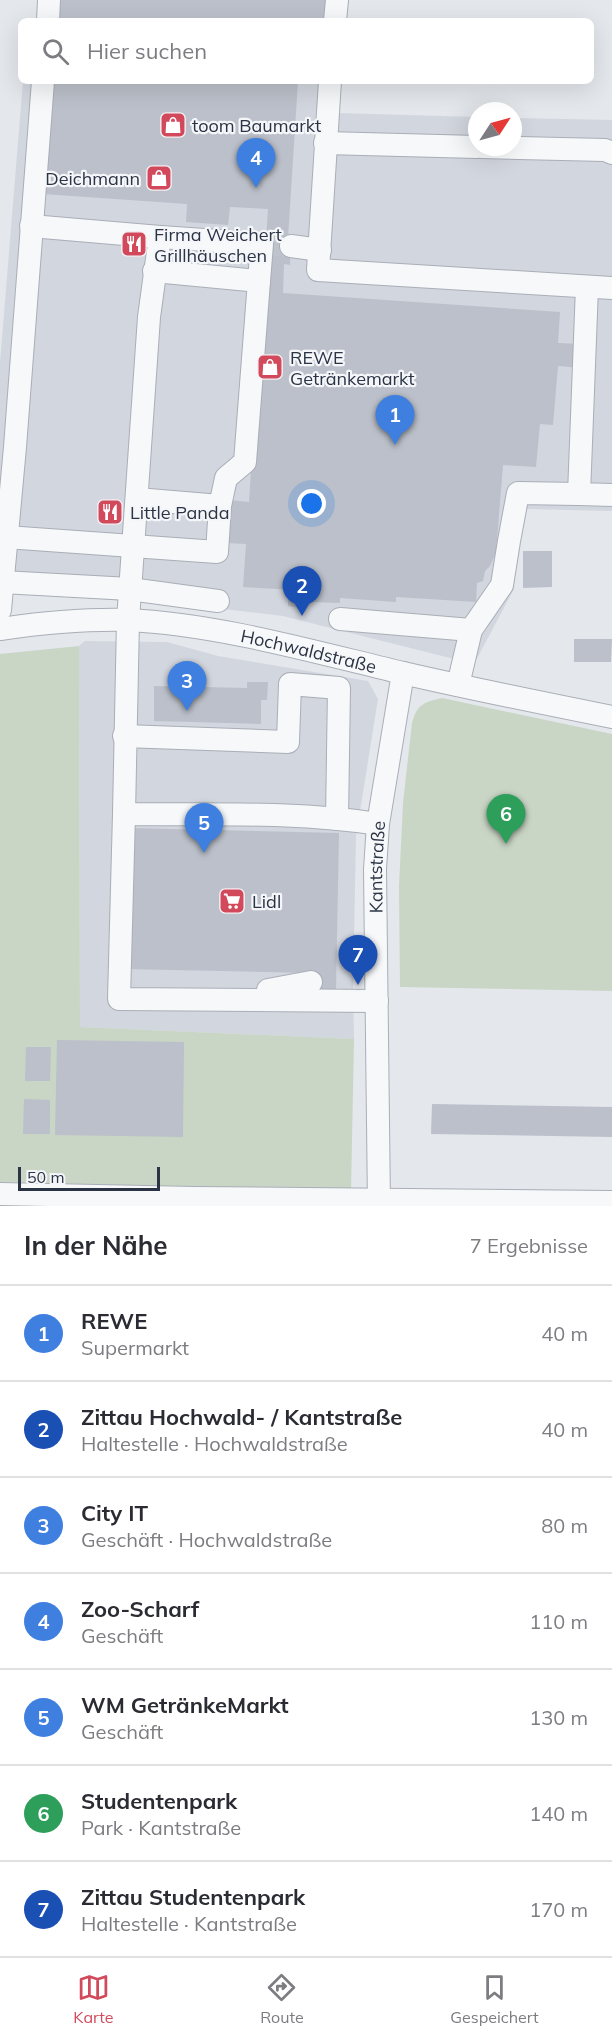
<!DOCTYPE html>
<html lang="de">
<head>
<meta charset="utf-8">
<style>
	body { margin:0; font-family:Mulish,sans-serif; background:#f7f7f7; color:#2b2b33 }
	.compass { position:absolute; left:468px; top:102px; width:54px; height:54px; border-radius:50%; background:#fff; box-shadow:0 6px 24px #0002; rotate:54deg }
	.scale { position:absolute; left:18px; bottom:15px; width:142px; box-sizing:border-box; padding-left:6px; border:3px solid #2b3445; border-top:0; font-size:16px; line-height:21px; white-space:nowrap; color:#2b3445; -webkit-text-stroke:4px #f4f6f9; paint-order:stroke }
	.you { position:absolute; left:312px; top:504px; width:21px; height:21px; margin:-15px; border:4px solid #fff; border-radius:50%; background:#1a73e8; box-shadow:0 0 0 9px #1a73e833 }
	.badge { display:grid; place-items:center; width:39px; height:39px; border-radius:50%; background:#d1495b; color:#fff; font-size:20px; font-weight:700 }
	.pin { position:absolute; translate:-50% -50px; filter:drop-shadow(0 2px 3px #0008) }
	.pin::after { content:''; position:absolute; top:32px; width:21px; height:18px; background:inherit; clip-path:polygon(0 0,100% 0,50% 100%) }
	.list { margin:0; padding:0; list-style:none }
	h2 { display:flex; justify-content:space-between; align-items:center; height:78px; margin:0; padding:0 24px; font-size:26px }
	h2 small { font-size:20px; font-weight:400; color:#7c7c81 }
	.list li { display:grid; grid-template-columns:39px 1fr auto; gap:18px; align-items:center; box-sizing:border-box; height:96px; padding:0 24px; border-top:2px solid #e1e1e2 }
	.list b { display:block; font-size:22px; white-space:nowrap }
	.list p { margin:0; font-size:20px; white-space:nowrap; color:#7c7c81 }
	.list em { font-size:20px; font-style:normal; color:#7c7c81 }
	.icon { flex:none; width:33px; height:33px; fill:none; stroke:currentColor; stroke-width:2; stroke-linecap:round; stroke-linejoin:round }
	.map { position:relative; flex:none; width:612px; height:1206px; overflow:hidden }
	.search { position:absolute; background:#fff; box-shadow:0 6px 24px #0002; left:18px; right:18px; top:18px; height:66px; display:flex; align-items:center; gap:15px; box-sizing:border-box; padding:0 21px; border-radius:9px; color:#7c7c81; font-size:22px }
	.sheet { height:750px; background:#fff }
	nav { display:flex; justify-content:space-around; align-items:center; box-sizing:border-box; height:84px; border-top:2px solid #e1e1e2; background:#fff; font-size:16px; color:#7c7c81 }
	nav a { display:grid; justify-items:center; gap:3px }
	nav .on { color:#d1495b }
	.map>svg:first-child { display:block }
	.built { fill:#d2d6de }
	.green { fill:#c9d6c5 }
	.building { fill:#bbc0ca }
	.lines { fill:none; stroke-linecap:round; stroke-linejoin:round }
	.minor-tunnel { stroke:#bfc3cb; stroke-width:22; stroke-dasharray:22 11; stroke-linecap:butt }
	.minor-casing { stroke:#a9aeb7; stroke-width:24 }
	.minor { stroke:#f7f8fa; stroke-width:22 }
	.labels { text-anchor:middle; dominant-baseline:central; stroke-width:4.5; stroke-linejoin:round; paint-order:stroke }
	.poi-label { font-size:18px; fill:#2b3445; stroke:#f4f6f9; text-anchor:start }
	.street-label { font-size:18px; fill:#2b3445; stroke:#f4f6f9 }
</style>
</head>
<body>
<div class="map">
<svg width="612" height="1206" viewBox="0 0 612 1206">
	<rect width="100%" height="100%" fill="#e4e7ec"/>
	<g class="built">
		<polygon points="23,81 340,81 338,113 477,117 477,147 513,147 513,118 612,120 612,511 526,509 519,529 514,589 474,664 283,616 223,609 0,591 0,363"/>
		<polygon points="85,641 167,642 218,656 368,681 378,699 356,836 353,992 354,1039 80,1027 79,646"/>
	</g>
	<g class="green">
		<polygon points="79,646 80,1027 354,1039 351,1191 0,1182 0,654"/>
		<path d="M442 698 612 734V991L400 987 399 886 403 803 412 723C417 704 424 702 442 698Z"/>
	</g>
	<g class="building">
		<polygon points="58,0 328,0 327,21 57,21"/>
		<polygon points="53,81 298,81 288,238 291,238 290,265 284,264 283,293 560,312 558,343 581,344 580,368 558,366 553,425 540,424 536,467 503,465 496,553 490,566 485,571 483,581 477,583 476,602 396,597 396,602 340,598 340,603 312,602 313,591 243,587 246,544 226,543 230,500 249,502 268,209 230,207 228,225 186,222 187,204 43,194"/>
		<polygon points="523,551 552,551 552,587 523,588"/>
		<polygon points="288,600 302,601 301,608 288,606"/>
		<polygon points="574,639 612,639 611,662 574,662"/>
		<polygon points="247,682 268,682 267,700 261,700 261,724 154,721 154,686 247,688"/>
		<polygon points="128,828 339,833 336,990 313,991 310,973 125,969"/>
		<polygon points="57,1040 184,1042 183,1137 55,1135"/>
		<polygon points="26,1047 51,1047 50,1081 25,1081"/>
		<polygon points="24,1099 50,1100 50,1134 23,1134"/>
		<polygon points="432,1104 612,1107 612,1137 431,1134"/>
	</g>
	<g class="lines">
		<polyline class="minor-tunnel" points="262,244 291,246"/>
		<g class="minor-casing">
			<g id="minor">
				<polyline points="48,21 49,0"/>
				<polyline points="335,21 337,0"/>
				<polyline points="330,81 318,270 612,288"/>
				<polyline points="325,143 477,147"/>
				<polyline points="482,147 605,150 612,153"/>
				<polyline points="31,226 160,237 262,244 259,281"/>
				<path d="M160 237 149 317 128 620 124 814C207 815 296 811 378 824"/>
				<polyline points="291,246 320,250"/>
				<polyline points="587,287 579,494 612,495"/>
				<polyline points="137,499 220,506 226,478 245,462 259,281 154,271"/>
				<polyline points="6,537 217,552 220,506"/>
				<polyline points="2,582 130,589 218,601"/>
				<polyline points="0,610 15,447 43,81"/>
				<polyline points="340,619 471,630"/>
				<path id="s1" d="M0 629C42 623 84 619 127 620 217 624 315 652 403 673 472 689 542 703 612 717"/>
				<polyline points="458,685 471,630 502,585 509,541 518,493 579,494"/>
				<polyline points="124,736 288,742 290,684 339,688 337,819"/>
				<polyline points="124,814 119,999 377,1001"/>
				<polyline points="268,990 311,982"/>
				<polyline points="0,1194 194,1198 612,1202"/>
				<path id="s2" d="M379 1206 375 869 378 824 403 673"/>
			</g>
		</g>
		<use href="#minor" class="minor"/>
	</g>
	<defs>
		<g id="shop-square" transform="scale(1.35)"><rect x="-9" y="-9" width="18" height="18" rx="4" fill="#d1495b" stroke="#f4f6f9"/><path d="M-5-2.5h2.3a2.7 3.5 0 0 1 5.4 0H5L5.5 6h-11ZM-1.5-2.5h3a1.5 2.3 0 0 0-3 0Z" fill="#fff"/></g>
		<g id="restaurant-square" transform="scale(1.35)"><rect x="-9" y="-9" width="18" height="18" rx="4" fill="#d1495b" stroke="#f4f6f9"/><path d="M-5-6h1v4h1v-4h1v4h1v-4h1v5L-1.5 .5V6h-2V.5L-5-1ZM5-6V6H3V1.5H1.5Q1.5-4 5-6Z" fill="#fff"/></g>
		<g id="supermarket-square" transform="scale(1.35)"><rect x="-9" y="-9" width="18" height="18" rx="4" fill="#d1495b" stroke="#f4f6f9"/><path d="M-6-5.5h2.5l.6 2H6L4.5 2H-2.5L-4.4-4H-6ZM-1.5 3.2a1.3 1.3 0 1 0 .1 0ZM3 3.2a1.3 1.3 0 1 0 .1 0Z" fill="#fff"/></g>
	</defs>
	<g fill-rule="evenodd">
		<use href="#shop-square" x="173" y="125"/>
		<use href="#shop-square" x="159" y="178"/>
		<use href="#restaurant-square" x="134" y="244"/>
		<use href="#shop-square" x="270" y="367"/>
		<use href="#restaurant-square" x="110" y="512"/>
		<use href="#supermarket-square" x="232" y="901"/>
	</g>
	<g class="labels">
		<g class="poi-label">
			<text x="192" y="125">toom Baumarkt</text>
			<text x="140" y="178" text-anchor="end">Deichmann</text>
			<text x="154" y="234">Firma Weichert<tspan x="154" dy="21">Grillhäuschen</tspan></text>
			<text x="290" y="357">REWE<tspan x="290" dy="21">Getränkemarkt</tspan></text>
			<text x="130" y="512">Little Panda</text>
			<text x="252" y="901">Lidl</text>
		</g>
		<g class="street-label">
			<text stroke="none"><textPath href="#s1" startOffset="312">Hochwaldstraße</textPath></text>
			<text stroke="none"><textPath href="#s2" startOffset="339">Kantstraße</textPath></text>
		</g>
	</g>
</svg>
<svg class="compass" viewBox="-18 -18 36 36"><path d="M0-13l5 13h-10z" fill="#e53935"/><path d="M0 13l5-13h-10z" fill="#7c7c81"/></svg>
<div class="scale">50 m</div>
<div class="you"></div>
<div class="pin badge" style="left:395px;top:445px;background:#3f7fe0">1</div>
<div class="pin badge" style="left:302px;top:616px;background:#1a4fb4">2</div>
<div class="pin badge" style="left:187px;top:711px;background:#3f7fe0">3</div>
<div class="pin badge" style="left:256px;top:188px;background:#3f7fe0">4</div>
<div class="pin badge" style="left:204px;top:853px;background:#3f7fe0">5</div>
<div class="pin badge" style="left:506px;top:844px;background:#2e9e5b">6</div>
<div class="pin badge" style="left:358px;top:985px;background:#1a4fb4">7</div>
<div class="search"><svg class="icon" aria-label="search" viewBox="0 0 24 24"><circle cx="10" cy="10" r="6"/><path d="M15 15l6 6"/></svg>Hier suchen</div>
</div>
<section class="sheet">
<h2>In der Nähe<small>7 Ergebnisse</small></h2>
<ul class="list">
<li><span class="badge" style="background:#3f7fe0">1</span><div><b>REWE</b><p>Supermarkt</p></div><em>40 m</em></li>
<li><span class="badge" style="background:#1a4fb4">2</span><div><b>Zittau Hochwald- / Kantstraße</b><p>Haltestelle · Hochwaldstraße</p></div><em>40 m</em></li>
<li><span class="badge" style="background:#3f7fe0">3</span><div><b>City IT</b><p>Geschäft · Hochwaldstraße</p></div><em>80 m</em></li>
<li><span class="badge" style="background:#3f7fe0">4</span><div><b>Zoo-Scharf</b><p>Geschäft</p></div><em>110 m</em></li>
<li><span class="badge" style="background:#3f7fe0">5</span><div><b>WM GetränkeMarkt</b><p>Geschäft</p></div><em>130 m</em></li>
<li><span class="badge" style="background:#2e9e5b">6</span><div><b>Studentenpark</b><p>Park · Kantstraße</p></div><em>140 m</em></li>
<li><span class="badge" style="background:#1a4fb4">7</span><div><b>Zittau Studentenpark</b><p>Haltestelle · Kantstraße</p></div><em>170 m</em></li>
</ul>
</section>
<nav>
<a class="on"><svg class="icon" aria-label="map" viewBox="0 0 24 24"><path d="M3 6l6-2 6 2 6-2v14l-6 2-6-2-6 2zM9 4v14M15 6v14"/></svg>Karte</a>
<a><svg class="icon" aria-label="directions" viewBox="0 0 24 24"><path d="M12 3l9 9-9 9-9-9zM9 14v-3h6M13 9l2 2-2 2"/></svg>Route</a>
<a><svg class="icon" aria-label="saved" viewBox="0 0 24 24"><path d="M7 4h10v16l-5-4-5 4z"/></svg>Gespeichert</a>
</nav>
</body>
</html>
